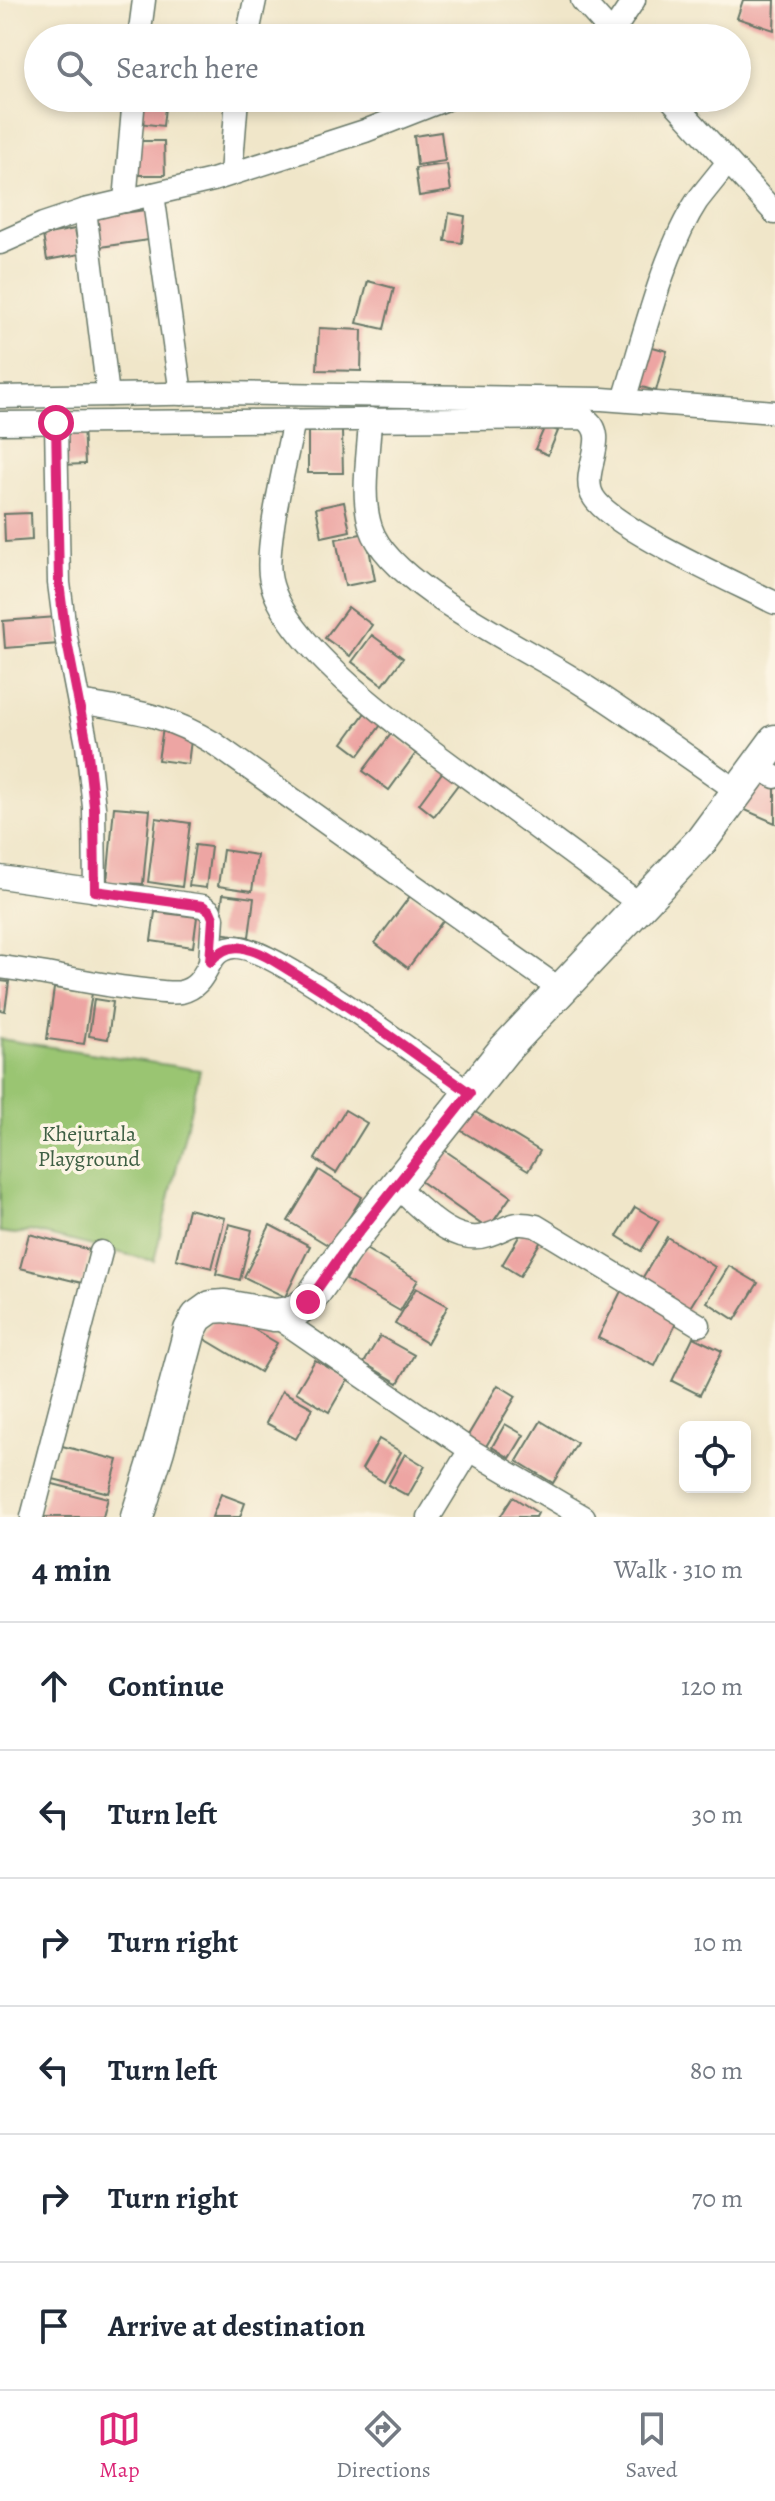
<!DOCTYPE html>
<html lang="en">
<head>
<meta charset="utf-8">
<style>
	body { margin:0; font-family:Alegreya,serif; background:#f6f6f7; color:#1f2937 }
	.controls { position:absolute; right:24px; bottom:24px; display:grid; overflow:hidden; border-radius:12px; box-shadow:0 4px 12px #0003 }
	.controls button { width:72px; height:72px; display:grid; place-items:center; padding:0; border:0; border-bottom:2px solid #e0e1e3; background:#fff; color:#1f2937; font:40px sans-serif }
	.stop { position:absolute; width:24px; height:24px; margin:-18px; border:6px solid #db2777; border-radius:50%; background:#fff }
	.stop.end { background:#db2777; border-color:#fff; box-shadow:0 2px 8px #0008 }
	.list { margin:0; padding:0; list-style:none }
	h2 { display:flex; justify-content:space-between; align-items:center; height:104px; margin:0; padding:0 32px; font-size:34px }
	h2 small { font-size:26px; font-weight:400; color:#747a83 }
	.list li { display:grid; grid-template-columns:52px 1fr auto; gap:24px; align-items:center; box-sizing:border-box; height:128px; padding:0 32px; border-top:2px solid #e0e1e3 }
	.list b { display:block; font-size:30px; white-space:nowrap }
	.list em { font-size:26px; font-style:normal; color:#747a83 }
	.icon { flex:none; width:44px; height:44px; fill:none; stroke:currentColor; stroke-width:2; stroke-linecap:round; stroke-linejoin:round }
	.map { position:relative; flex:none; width:775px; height:1517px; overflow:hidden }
	.search { position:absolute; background:#fff; box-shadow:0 4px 12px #0003; left:24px; right:24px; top:24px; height:88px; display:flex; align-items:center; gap:20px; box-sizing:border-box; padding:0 28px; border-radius:44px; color:#747a83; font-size:30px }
	.sheet { height:872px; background:#fff }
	nav { display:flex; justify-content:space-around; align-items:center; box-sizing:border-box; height:112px; border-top:2px solid #e0e1e3; background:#fff; font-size:22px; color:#747a83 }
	nav a { display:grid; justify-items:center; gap:4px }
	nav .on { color:#db2777 }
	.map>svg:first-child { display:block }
	.green { fill:#9ac572; stroke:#5c8153; stroke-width:2 }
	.building { fill:#eda5a3 }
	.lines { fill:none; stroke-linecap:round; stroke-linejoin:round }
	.street-casing { stroke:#687868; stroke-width:25 }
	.secondary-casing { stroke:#687868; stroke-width:35 }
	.street { stroke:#fff; stroke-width:22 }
	.secondary { stroke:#fff; stroke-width:32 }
	.route { stroke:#db2777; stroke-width:10 }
	.labels { text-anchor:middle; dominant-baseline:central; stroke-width:7; stroke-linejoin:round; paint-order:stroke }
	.park-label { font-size:22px; fill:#3e5f44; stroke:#fcf5e5 }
</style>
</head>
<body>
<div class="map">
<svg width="775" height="1517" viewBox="0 0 775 1517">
	<rect width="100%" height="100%" fill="#fcf5e5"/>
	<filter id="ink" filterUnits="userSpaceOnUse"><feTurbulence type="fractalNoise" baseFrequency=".0125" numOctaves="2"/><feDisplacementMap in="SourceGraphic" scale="16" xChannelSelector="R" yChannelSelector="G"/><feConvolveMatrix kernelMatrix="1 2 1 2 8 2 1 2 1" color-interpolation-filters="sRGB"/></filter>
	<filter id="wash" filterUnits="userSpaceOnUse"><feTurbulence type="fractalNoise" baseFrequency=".006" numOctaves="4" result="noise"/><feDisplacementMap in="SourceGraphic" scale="32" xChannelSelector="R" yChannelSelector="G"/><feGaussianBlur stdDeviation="1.8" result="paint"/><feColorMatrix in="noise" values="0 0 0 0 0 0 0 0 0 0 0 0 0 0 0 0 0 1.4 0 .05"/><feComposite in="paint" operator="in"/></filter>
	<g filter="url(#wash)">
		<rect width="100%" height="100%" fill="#f0e6c9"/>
		<polygon class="green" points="0,1039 200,1070 154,1261 31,1231 15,1234 0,1232"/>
		<g id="blocks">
			<g class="building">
				<polygon points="743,0 775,0 774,30 737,18"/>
				<polygon points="141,98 166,98 163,126 138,123"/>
				<polygon points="441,132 445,161 417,165 414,136"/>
				<polygon points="133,141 164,141 165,175 134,175"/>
				<polygon points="447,164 451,191 419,196 415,168"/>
				<polygon points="152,209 156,239 93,248 89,218"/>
				<polygon points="449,213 465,216 462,243 445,241"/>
				<polygon points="75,229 80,254 47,260 43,235"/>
				<polygon points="368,281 394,288 384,329 357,323"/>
				<polygon points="319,328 362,330 361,371 317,370"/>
				<polygon points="642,344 667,351 656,391 631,384"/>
				<polygon points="83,426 85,464 61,465 58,427"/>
				<polygon points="545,426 558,431 548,455 535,449"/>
				<polygon points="342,431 343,473 308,473 308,432"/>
				<polygon points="344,502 350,531 322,537 316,508"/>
				<polygon points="31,513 32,540 5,542 4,514"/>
				<polygon points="366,533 375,580 345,586 336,539"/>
				<polygon points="348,607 372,625 350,656 325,638"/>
				<polygon points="57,617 59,644 5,648 3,621"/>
				<polygon points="372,635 403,658 383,685 352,662"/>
				<polygon points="367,710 383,722 359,755 343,743"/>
				<polygon points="163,728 192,732 188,764 158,760"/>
				<polygon points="391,734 416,753 389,790 363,771"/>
				<polygon points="447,766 463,778 434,816 419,804"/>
				<polygon points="758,775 775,782 775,823 743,809"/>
				<polygon points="114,807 150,810 143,884 107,882"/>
				<polygon points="156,818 190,823 182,887 148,882"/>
				<polygon points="195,845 211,847 206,888 189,886"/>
				<polygon points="223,850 257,855 252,891 218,886"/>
				<polygon points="223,894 254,898 249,937 218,933"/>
				<polygon points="411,895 444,919 408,968 375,943"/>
				<polygon points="155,912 197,917 193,947 151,941"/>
				<polygon points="0,981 9,982 5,1011 0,1010"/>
				<polygon points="54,988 92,993 84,1044 47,1039"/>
				<polygon points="94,999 113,1002 108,1039 89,1036"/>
				<polygon points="345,1110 367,1123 336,1173 315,1159"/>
				<polygon points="472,1110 540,1151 528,1171 460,1130"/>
				<polygon points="440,1147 511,1196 488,1229 417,1179"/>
				<polygon points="319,1170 362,1197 331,1247 288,1221"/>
				<polygon points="635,1207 659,1221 641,1251 617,1236"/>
				<polygon points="188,1209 225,1218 212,1268 176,1259"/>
				<polygon points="229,1224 252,1230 240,1280 216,1274"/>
				<polygon points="270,1225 310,1246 285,1297 244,1277"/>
				<polygon points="523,1230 541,1241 520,1276 502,1265"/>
				<polygon points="29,1234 90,1250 82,1283 20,1268"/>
				<polygon points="667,1237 715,1267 687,1312 640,1282"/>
				<polygon points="364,1248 418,1280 400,1311 346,1280"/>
				<polygon points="729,1266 758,1283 735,1320 707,1302"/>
				<polygon points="623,1287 680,1315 655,1366 598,1338"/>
				<polygon points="416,1288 448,1306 427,1343 395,1324"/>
				<polygon points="220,1309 277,1343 260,1372 203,1338"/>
				<polygon points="380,1336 414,1355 398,1383 364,1363"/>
				<polygon points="693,1337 722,1351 700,1395 672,1381"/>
				<polygon points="315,1360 348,1379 329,1412 296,1392"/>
				<polygon points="498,1385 516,1396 485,1448 467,1437"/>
				<polygon points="282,1391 313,1408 296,1439 266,1423"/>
				<polygon points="541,1421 577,1443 553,1483 517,1461"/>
				<polygon points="505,1424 524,1435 510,1458 492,1447"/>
				<polygon points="379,1439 401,1452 384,1482 362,1469"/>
				<polygon points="62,1446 118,1460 109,1493 53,1479"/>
				<polygon points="405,1454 425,1466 408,1496 388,1485"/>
				<polygon points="49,1483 108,1498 103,1517 40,1517"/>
				<polygon points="221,1494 245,1503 240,1517 212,1517"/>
				<polygon points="513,1497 538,1513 536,1517 500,1517"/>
			</g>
		</g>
	</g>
	<g filter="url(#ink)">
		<use href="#blocks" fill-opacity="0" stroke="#687868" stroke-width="2"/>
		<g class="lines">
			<g class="street-casing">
				<g id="street">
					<polyline points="582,0 616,38"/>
					<polyline points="139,38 144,0"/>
					<polyline points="247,38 255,0"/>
					<polyline points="600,38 612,33 634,0"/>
					<polyline points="670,98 775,213"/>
					<polyline points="231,174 237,98"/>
					<polyline points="153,194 181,394"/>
					<polyline points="125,201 134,98"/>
					<polyline points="85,210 108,395"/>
					<polyline points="0,243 43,224 85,210 213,180 365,131 449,98"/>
					<polyline points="0,397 221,393 602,399 775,412"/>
					<path d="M624 400C643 340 663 253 697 201 707 188 718 175 728 162"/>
					<path d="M370 419C369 453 360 495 371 528 389 585 526 648 577 681 632 716 684 754 737 791"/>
					<path d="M294 420C287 457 263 549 271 581 287 653 435 753 495 797 543 833 592 869 641 905"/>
					<path d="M0 423 584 418C614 436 577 473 594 498 614 529 736 583 775 603"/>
					<polyline points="56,423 59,583 66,637 87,745 94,807 95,891"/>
					<path d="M79 702C135 711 166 714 215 744L561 990"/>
					<polyline points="757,767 775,777"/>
					<polyline points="0,877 203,906 210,911 213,918 210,962"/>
					<path d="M0 967C49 973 96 985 144 990 156 991 170 994 181 992 212 985 203 950 233 947 270 943 432 1066 470 1093"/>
					<path d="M396 1186C420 1207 453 1247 488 1235 510 1228 511 1220 536 1226L699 1325"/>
					<polyline points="274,1315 470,1450 584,1517"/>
					<polyline points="32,1517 101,1252"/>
					<polyline points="429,1517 470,1450"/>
				</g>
			</g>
			<g class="secondary-casing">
				<polyline id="secondary" points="137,1517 158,1450 190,1330 197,1317 211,1307 225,1306 274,1315 292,1313 308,1302 347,1247 504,1050 702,840 775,741"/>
			</g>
			<use href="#street" class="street"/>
			<use href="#secondary" class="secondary"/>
		</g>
	</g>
	<g class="lines" filter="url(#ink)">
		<path class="route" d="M56 423 59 583 66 637 87 745 94 807 95 891 203 906 210 911 213 918 210 962C220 950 232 944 247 949 265 953 281 966 297 975 357 1010 413 1053 470 1093L347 1247 308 1302"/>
	</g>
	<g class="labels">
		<g class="park-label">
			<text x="89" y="1134">Khejurtala<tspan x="89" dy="25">Playground</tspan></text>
		</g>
	</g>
</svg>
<div class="controls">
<button><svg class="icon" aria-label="locate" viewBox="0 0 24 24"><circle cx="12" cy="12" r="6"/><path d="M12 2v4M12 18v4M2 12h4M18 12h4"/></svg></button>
</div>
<div class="stop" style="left:56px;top:423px"></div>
<div class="stop end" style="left:308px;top:1302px"></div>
<div class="search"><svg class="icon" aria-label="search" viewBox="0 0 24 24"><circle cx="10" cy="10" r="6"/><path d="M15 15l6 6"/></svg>Search here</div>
</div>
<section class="sheet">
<h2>4 min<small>Walk · 310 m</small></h2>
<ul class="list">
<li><svg class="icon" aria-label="ahead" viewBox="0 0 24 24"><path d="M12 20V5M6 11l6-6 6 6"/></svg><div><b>Continue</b></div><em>120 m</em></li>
<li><svg class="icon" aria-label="left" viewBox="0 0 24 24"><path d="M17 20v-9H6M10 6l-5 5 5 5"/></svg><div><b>Turn left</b></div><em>30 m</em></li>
<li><svg class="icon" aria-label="right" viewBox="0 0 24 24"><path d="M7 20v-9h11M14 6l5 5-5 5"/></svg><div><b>Turn right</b></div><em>10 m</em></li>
<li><svg class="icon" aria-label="left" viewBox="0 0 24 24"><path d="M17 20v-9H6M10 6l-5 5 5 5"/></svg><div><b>Turn left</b></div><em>80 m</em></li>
<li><svg class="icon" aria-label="right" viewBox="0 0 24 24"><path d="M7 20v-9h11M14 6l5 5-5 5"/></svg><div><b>Turn right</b></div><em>70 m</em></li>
<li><svg class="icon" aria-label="arrive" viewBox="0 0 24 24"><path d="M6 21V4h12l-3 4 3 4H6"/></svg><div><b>Arrive at destination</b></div></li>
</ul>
</section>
<nav>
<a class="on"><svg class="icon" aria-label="map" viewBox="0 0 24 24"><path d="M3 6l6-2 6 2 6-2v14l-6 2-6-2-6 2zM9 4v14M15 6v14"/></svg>Map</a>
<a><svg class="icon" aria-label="directions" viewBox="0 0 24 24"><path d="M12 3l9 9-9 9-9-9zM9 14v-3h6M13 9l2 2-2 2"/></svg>Directions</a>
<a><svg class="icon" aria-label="saved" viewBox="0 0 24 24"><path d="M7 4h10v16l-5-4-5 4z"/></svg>Saved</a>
</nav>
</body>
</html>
